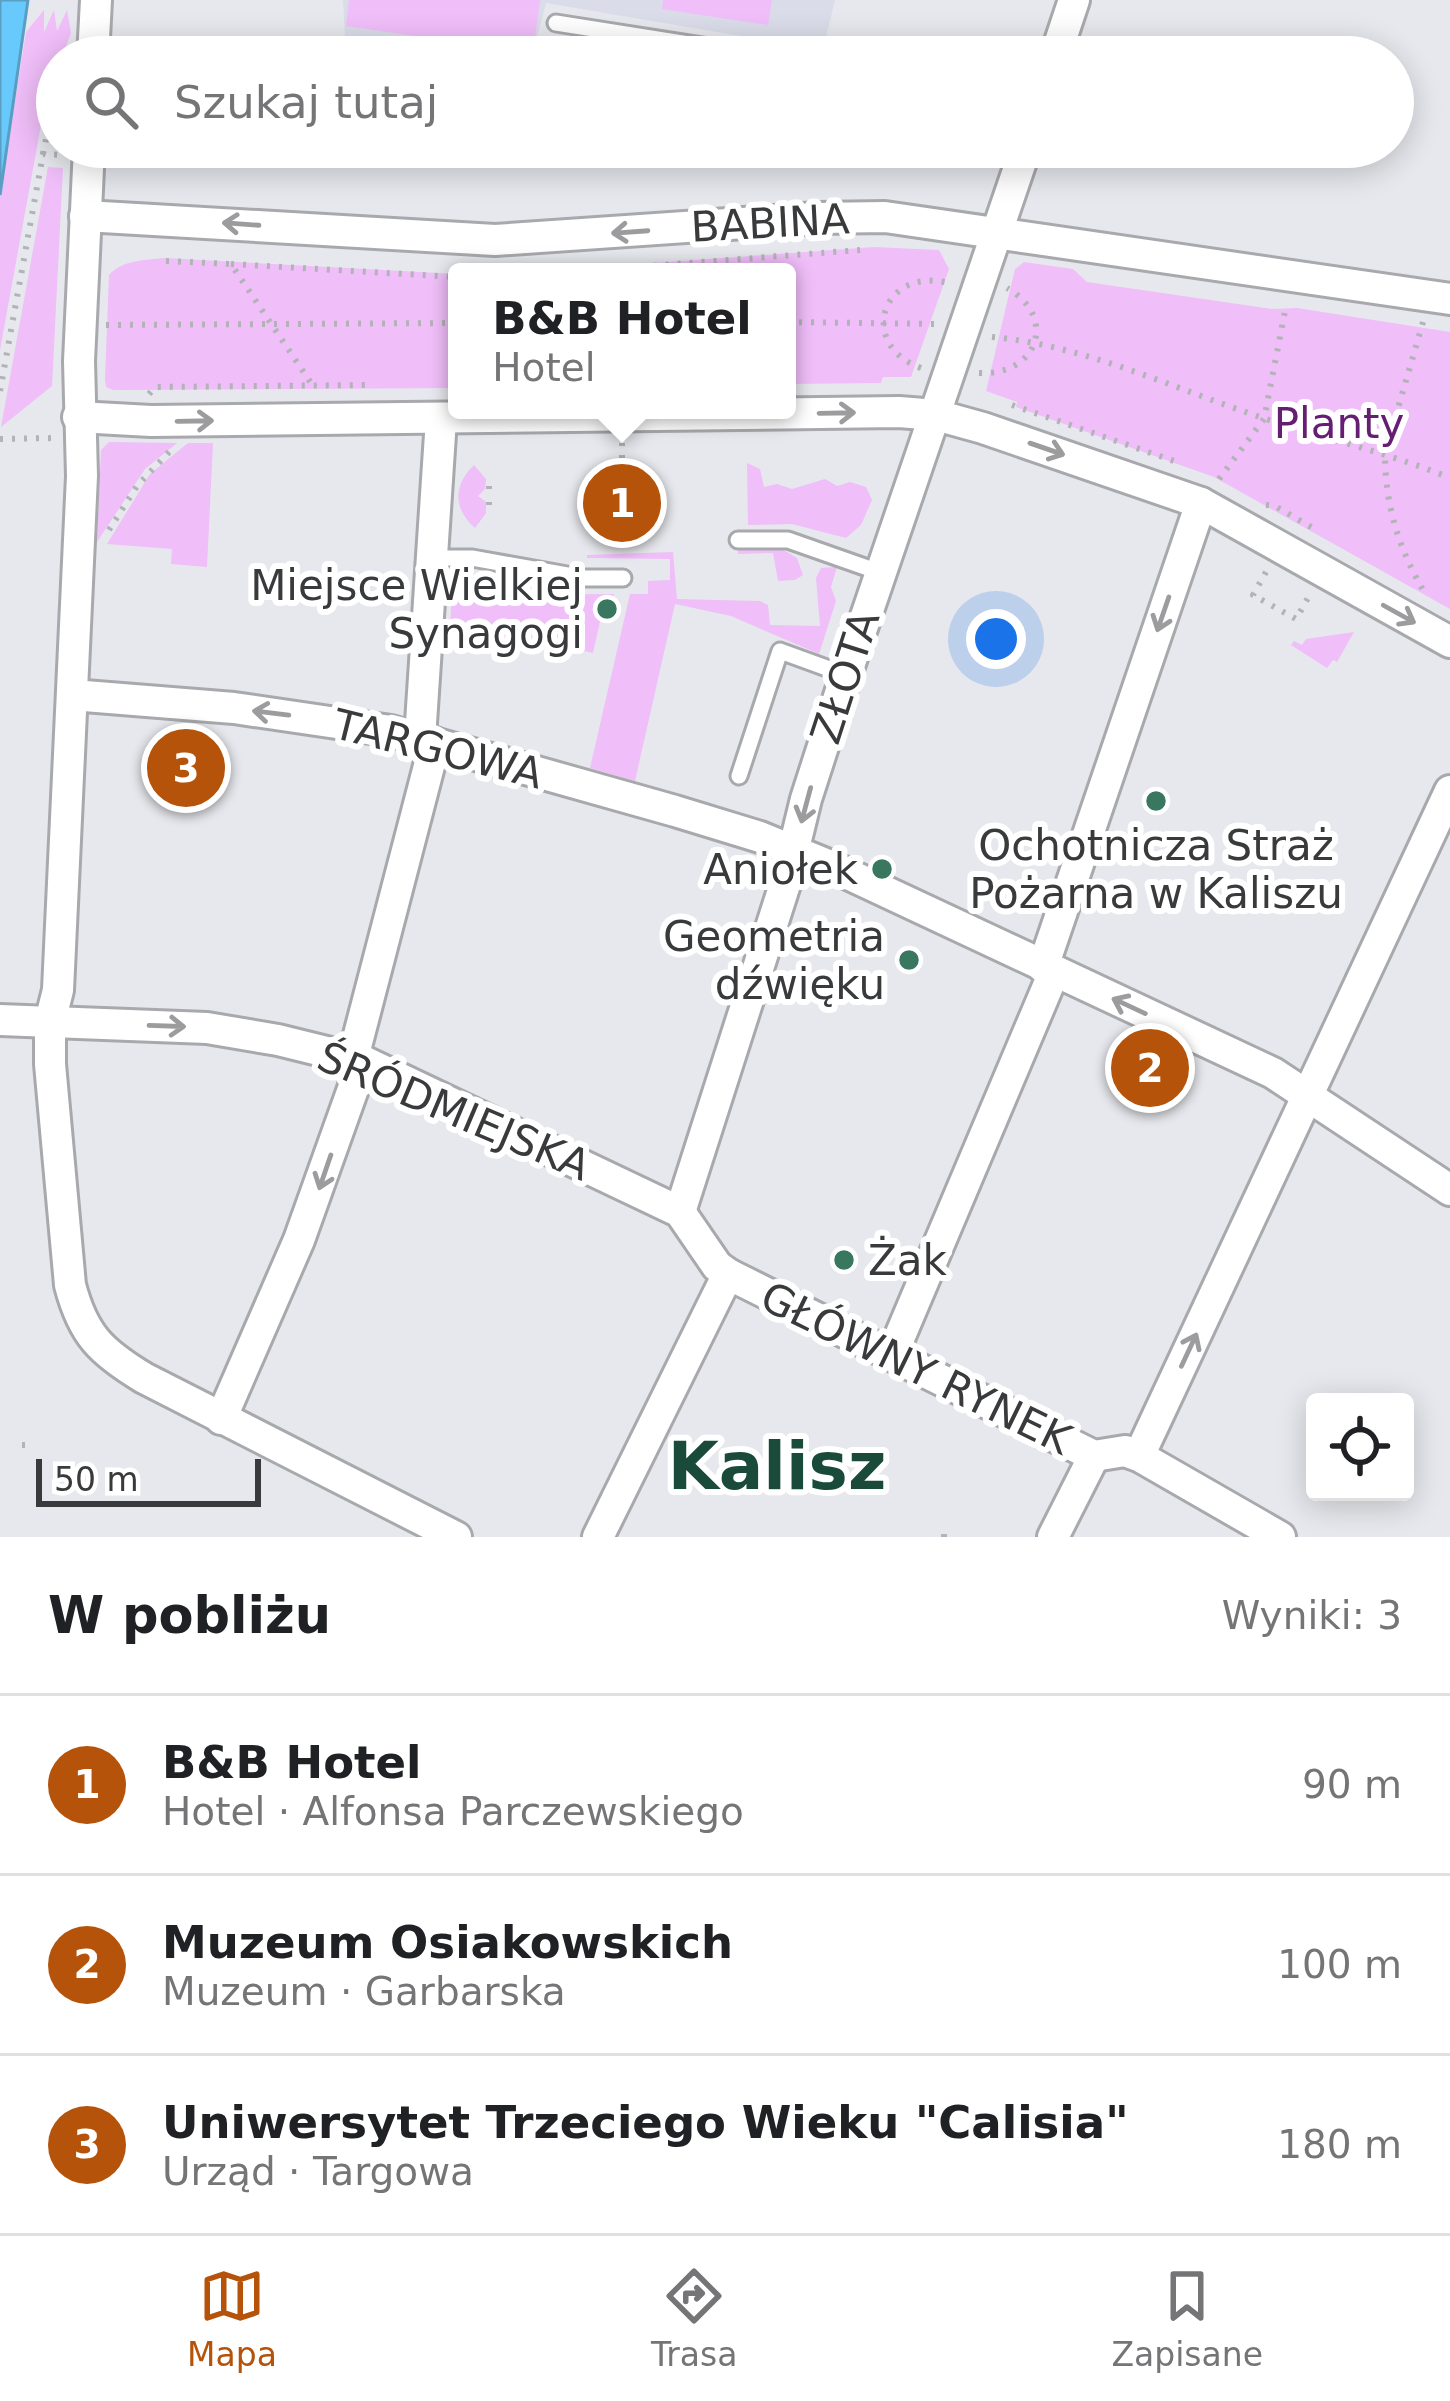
<!DOCTYPE html>
<html lang="pl">
<head>
<meta charset="utf-8">
<style>
	body { margin:0; font-family:"DejaVu Sans",sans-serif; background:#f6f6f6; color:#202124 }
	.controls { position:absolute; right:36px; bottom:36px; display:grid; overflow:hidden; border-radius:12px; box-shadow:0 6px 30px #0003 }
	.controls button { width:108px; height:108px; display:grid; place-items:center; padding:0; border:0; border-bottom:3px solid #e0e0e0; background:#fff; color:#202124; font:60px sans-serif }
	.scale { position:absolute; left:36px; bottom:30px; width:225px; box-sizing:border-box; padding-left:12px; border:6px solid #393a3c; border-top:0; font-size:33px; line-height:42px; white-space:nowrap; color:#393a3c; -webkit-text-stroke:9px #fff; paint-order:stroke }
	.you { position:absolute; left:996px; top:639px; width:42px; height:42px; margin:-30px; border:9px solid #fff; border-radius:50%; background:#1a73e8; box-shadow:0 0 0 18px #1a73e833 }
	.badge { display:grid; place-items:center; width:78px; height:78px; border-radius:50%; background:#b45309; color:#fff; font-size:39px; font-weight:700 }
	.pin { position:absolute; translate:-50% -50%; border:6px solid #fff; box-shadow:0 3px 12px #0006 }
	.popup { position:absolute; left:448px; top:263px; width:348px; height:156px; box-sizing:border-box; display:grid; place-content:center; border-radius:12px; background:#fff; filter:drop-shadow(0 3px 9px #0005); font-size:39px; white-space:nowrap; color:#757577 }
	.popup b { font-size:45px; color:#202124 }
	.popup::after { content:''; position:absolute; left:50%; top:100%; margin-left:-24px; border:24px solid transparent; border-top-color:#fff }
	.list { margin:0; padding:0; list-style:none }
	h2 { display:flex; justify-content:space-between; align-items:center; height:156px; margin:0; padding:0 48px; font-size:51px }
	h2 small { font-size:39px; font-weight:400; color:#757577 }
	.list li { display:grid; grid-template-columns:78px 1fr auto; gap:36px; align-items:center; box-sizing:border-box; height:180px; padding:0 48px; border-top:3px solid #e0e0e0 }
	.list b { display:block; font-size:45px; white-space:nowrap }
	.list p { margin:0; font-size:39px; white-space:nowrap; color:#757577 }
	.list em { font-size:39px; font-style:normal; color:#757577 }
	.icon { flex:none; width:66px; height:66px; fill:none; stroke:currentColor; stroke-width:2; stroke-linecap:round; stroke-linejoin:round }
	.map { position:relative; flex:none; width:1450px; height:1537px; overflow:hidden }
	.search { position:absolute; background:#fff; box-shadow:0 6px 30px #0003; left:36px; right:36px; top:36px; height:132px; display:flex; align-items:center; gap:30px; box-sizing:border-box; padding:0 42px; border-radius:66px; color:#757577; font-size:45px }
	.sheet { height:696px; background:#fff }
	nav { display:flex; justify-content:space-around; align-items:center; box-sizing:border-box; height:168px; border-top:3px solid #e0e0e0; background:#fff; font-size:33px; color:#757577 }
	nav a { display:grid; justify-items:center; gap:6px }
	nav .on { color:#b45309 }
	.map>svg:first-child { display:block }
	.built { fill:#dadce9 }
	.green { fill:#f0bef9 }
	.water { fill:#68c9fd; stroke:#5a9ec3; stroke-width:3 }
	.lines { fill:none; stroke-linecap:round; stroke-linejoin:round }
	.lane-casing { stroke:#a8a9ad; stroke-width:21 }
	.street-casing { stroke:#a8a9ad; stroke-width:36 }
	.path { stroke:#b2b3b7; stroke-width:6; stroke-dasharray:3 9; stroke-linecap:butt }
	.lane { stroke:#fff; stroke-width:15 }
	.street { stroke:#fff; stroke-width:30 }
	.oneway { stroke:#9c9c9e }
	.poi-dot { fill:#3a7761; stroke:#fff; stroke-width:4.5 }
	.labels { text-anchor:middle; dominant-baseline:central; stroke-width:12; stroke-linejoin:round; paint-order:stroke }
	.street-label { font-size:42px; fill:#393a3c; stroke:#fff }
	.park-label { font-size:42px; fill:#651e71; stroke:#fff }
	.poi-label { font-size:42px; fill:#393a3c; stroke:#fff; text-anchor:end }
	.town-label { font-size:66px; font-weight:bold; fill:#194a3a; stroke:#fff }
</style>
</head>
<body>
<div class="map">
<svg width="1450" height="1537" viewBox="0 0 1450 1537">
	<rect width="100%" height="100%" fill="#e7e8ed"/>
	<polygon class="built" points="343,0 835,0 823,50 546,3 532,57 346,57"/>
	<g class="green">
		<polygon points="349,0 540,0 533,53 346,26"/>
		<polygon points="663,0 772,0 768,25 662,9"/>
		<polygon points="44,10 44,32 54,10 57,31 67,10 71,33 62,57 57,57 47,92 0,350 0,195 26,32"/>
		<polygon points="48,167 63,168 52,386 1,427"/>
		<polygon points="874,247 939,250 949,269 911,377 883,377 881,383 787,384 787,272 531,272"/>
		<path d="M164 258 457 274V388L113 390 106 387 105 380 109 275C122 260 146 260 164 258Z"/>
		<polygon points="1024,262 1073,269 1087,282 1272,309 1297,308 1450,332 1450,609 1214,477 1016,407 1017,402 986,391 1015,269"/>
		<polygon points="109,442 177,443 145,469 97,542 101,450"/>
		<polygon points="188,443 213,443 207,567 171,564 172,549 107,544 150,474"/>
		<polygon points="747,463 760,469 764,487 777,484 792,489 825,479 837,486 850,482 866,487 872,500 861,525 846,538 792,524 748,525"/>
		<path d="M474 465 486 479 485 489 478 496 486 502V513L475 528C453 509 453 485 474 465Z"/>
		<polygon points="738,548 782,549 797,558 803,575 795,580 778,581 773,553 738,554"/>
		<polygon points="673,552 677,599 760,601 768,605 770,625 820,626 816,578 821,568 837,567 831,587 836,601 819,654 731,616 675,604 635,781 590,768 630,594 648,594 648,581 670,580 670,559 587,558 587,555"/>
		<polygon points="474,569 475,595 614,594 611,608 603,608 593,653 540,641 537,650 483,637 480,652 449,646 453,574"/>
		<polygon points="1354,632 1337,662 1333,660 1327,668 1291,645 1294,641 1302,645 1306,639"/>
	</g>
	<polygon class="water" points="0,0 28,0 0,195"/>
	<g class="lines">
		<g class="lane-casing">
			<g id="lane">
				<polyline points="556,23 772,57"/>
				<polyline points="797,147 798,153"/>
				<polyline points="738,540 788,540 879,572"/>
				<polyline points="434,558 472,558 584,578 623,578"/>
				<polyline points="739,776 780,651 846,675"/>
			</g>
		</g>
		<g class="street-casing">
			<g id="street">
				<polyline points="93,57 96,0"/>
				<polyline points="1055,57 1074,0"/>
				<path d="M89 147 79 361 82 476 58 990 50 1022V1064L70 1285C83 1335 101 1352 144 1378L456 1537"/>
				<polyline points="85,216 495,240 817,218 885,217 1450,299"/>
				<polyline points="78,417 151,421 899,412 936,415 983,428 1201,503 1450,642"/>
				<polyline points="72,695 234,708 391,731 675,811 760,837 833,867 1273,1073 1450,1190"/>
				<polyline points="420,738 441,419"/>
				<polyline points="1043,967 1201,503"/>
				<polyline points="0,1020 207,1028 278,1040 363,1061 680,1212 717,1266 728,1274 1094,1456"/>
				<polyline points="353,1058 435,743"/>
				<polyline points="680,1212 786,881 806,799 846,675 1026,147"/>
				<polyline points="892,1355 1054,972"/>
				<polyline points="221,1419 299,1240 363,1061"/>
				<polyline points="1094,1456 1125,1451 1139,1456 1280,1537"/>
				<polyline points="1139,1456 1450,791"/>
				<polyline points="598,1537 728,1274"/>
				<polyline points="1053,1537 1094,1456"/>
			</g>
		</g>
		<g class="path">
			<polyline points="43,154 57,84"/>
			<polyline points="166,261 231,264 313,386"/>
			<polyline points="231,264 457,277"/>
			<polyline points="570,272 860,250"/>
			<polyline points="787,322 939,324"/>
			<path d="M1423 322 1385 453C1385 506 1399 550 1426 595"/>
			<polyline points="106,325 457,323"/>
			<path d="M992 337C1082 345 1171 387 1257 416 1321 438 1387 452 1450 478"/>
			<path d="M921 368C857 345 881 266 949 283"/>
			<path d="M979 373C1037 376 1059 318 1007 288"/>
			<polyline points="455,390 457,286"/>
			<polyline points="0,391 43,154 63,155"/>
			<polyline points="149,394 155,387 366,385"/>
			<polyline points="1012,405 1174,461"/>
			<polyline points="0,439 56,438"/>
			<polyline points="622,443 622,464"/>
			<polyline points="1219,479 1264,419 1286,306"/>
			<polyline points="489,489 489,479"/>
			<polyline points="489,502 489,513"/>
			<polyline points="1266,505 1275,506 1318,531"/>
			<polyline points="109,530 137,486 170,451"/>
			<polyline points="1266,572 1253,595 1296,619 1308,598"/>
			<polyline points="22,1445 31,1445"/>
			<polyline points="944,1537 944,1534"/>
		</g>
		<use href="#lane" class="lane"/>
		<use href="#street" class="street"/>
	</g>
	<defs><path id="oneway-shaft" d="M-6 0H5M1.5-3L5.5 0L1.5 3" fill="none" stroke-width="1.6" stroke-linecap="round" stroke-linejoin="round" transform="scale(3)"/></defs>
	<g class="oneway">
		<use href="#oneway-shaft" transform="translate(241 224) rotate(-176)"/>
		<use href="#oneway-shaft" transform="translate(630 232) rotate(176)"/>
		<use href="#oneway-shaft" transform="translate(837 413) rotate(-1)"/>
		<use href="#oneway-shaft" transform="translate(195 421) rotate(-1)"/>
		<use href="#oneway-shaft" transform="translate(1047 449) rotate(19)"/>
		<use href="#oneway-shaft" transform="translate(1163 614) rotate(109)"/>
		<use href="#oneway-shaft" transform="translate(1399 614) rotate(29)"/>
		<use href="#oneway-shaft" transform="translate(271 713) rotate(-173)"/>
		<use href="#oneway-shaft" transform="translate(806 805) rotate(105)"/>
		<use href="#oneway-shaft" transform="translate(1129 1006) rotate(-155)"/>
		<use href="#oneway-shaft" transform="translate(167 1026) rotate(2)"/>
		<use href="#oneway-shaft" transform="translate(325 1172) rotate(109)"/>
		<use href="#oneway-shaft" transform="translate(1189 1350) rotate(-65)"/>
	</g>
	<g class="poi-dot">
		<circle cx="607" cy="609" r="12"/>
		<circle cx="1156" cy="801" r="12"/>
		<circle cx="882" cy="869" r="12"/>
		<circle cx="909" cy="960" r="12"/>
		<circle cx="844" cy="1260" r="12"/>
	</g>
	<g class="labels">
		<g class="street-label">
			<text transform="translate(770 223) rotate(-3)">BABINA</text>
			<text transform="translate(845 677) rotate(-72)">ZŁOTA</text>
			<text transform="translate(438 749) rotate(14)">TARGOWA</text>
			<text transform="translate(454 1111) rotate(23)">ŚRÓDMIEJSKA</text>
			<text transform="translate(916 1368) rotate(26)">GŁÓWNY RYNEK</text>
		</g>
		<g class="park-label">
			<text x="1339" y="423">Planty</text>
		</g>
		<g class="poi-label">
			<text x="583" y="585">Miejsce Wielkiej<tspan x="583" dy="48">Synagogi</tspan></text>
			<text x="1156" y="845" text-anchor="middle">Ochotnicza Straż<tspan x="1156" dy="48">Pożarna w Kaliszu</tspan></text>
			<text x="858" y="869">Aniołek</text>
			<text x="885" y="936">Geometria<tspan x="885" dy="48">dźwięku</tspan></text>
			<text x="868" y="1260" text-anchor="start">Żak</text>
		</g>
		<g class="town-label">
			<text x="777" y="1466">Kalisz</text>
		</g>
	</g>
</svg>
<div class="controls">
<button><svg class="icon" aria-label="locate" viewBox="0 0 24 24"><circle cx="12" cy="12" r="6"/><path d="M12 2v4M12 18v4M2 12h4M18 12h4"/></svg></button>
</div>
<div class="scale">50 m</div>
<div class="you"></div>
<div class="pin badge" style="left:622px;top:503px">1</div>
<div class="popup"><b>B&amp;B Hotel</b>Hotel</div>
<div class="pin badge" style="left:1150px;top:1068px">2</div>
<div class="pin badge" style="left:186px;top:768px">3</div>
<div class="search"><svg class="icon" aria-label="search" viewBox="0 0 24 24"><circle cx="10" cy="10" r="6"/><path d="M15 15l6 6"/></svg>Szukaj tutaj</div>
</div>
<section class="sheet">
<h2>W pobliżu<small>Wyniki: 3</small></h2>
<ul class="list">
<li><span class="badge">1</span><div><b>B&amp;B Hotel</b><p>Hotel · Alfonsa Parczewskiego</p></div><em>90 m</em></li>
<li><span class="badge">2</span><div><b>Muzeum Osiakowskich</b><p>Muzeum · Garbarska</p></div><em>100 m</em></li>
<li><span class="badge">3</span><div><b>Uniwersytet Trzeciego Wieku &quot;Calisia&quot;</b><p>Urząd · Targowa</p></div><em>180 m</em></li>
</ul>
</section>
<nav>
<a class="on"><svg class="icon" aria-label="map" viewBox="0 0 24 24"><path d="M3 6l6-2 6 2 6-2v14l-6 2-6-2-6 2zM9 4v14M15 6v14"/></svg>Mapa</a>
<a><svg class="icon" aria-label="directions" viewBox="0 0 24 24"><path d="M12 3l9 9-9 9-9-9zM9 14v-3h6M13 9l2 2-2 2"/></svg>Trasa</a>
<a><svg class="icon" aria-label="saved" viewBox="0 0 24 24"><path d="M7 4h10v16l-5-4-5 4z"/></svg>Zapisane</a>
</nav>
</body>
</html>
